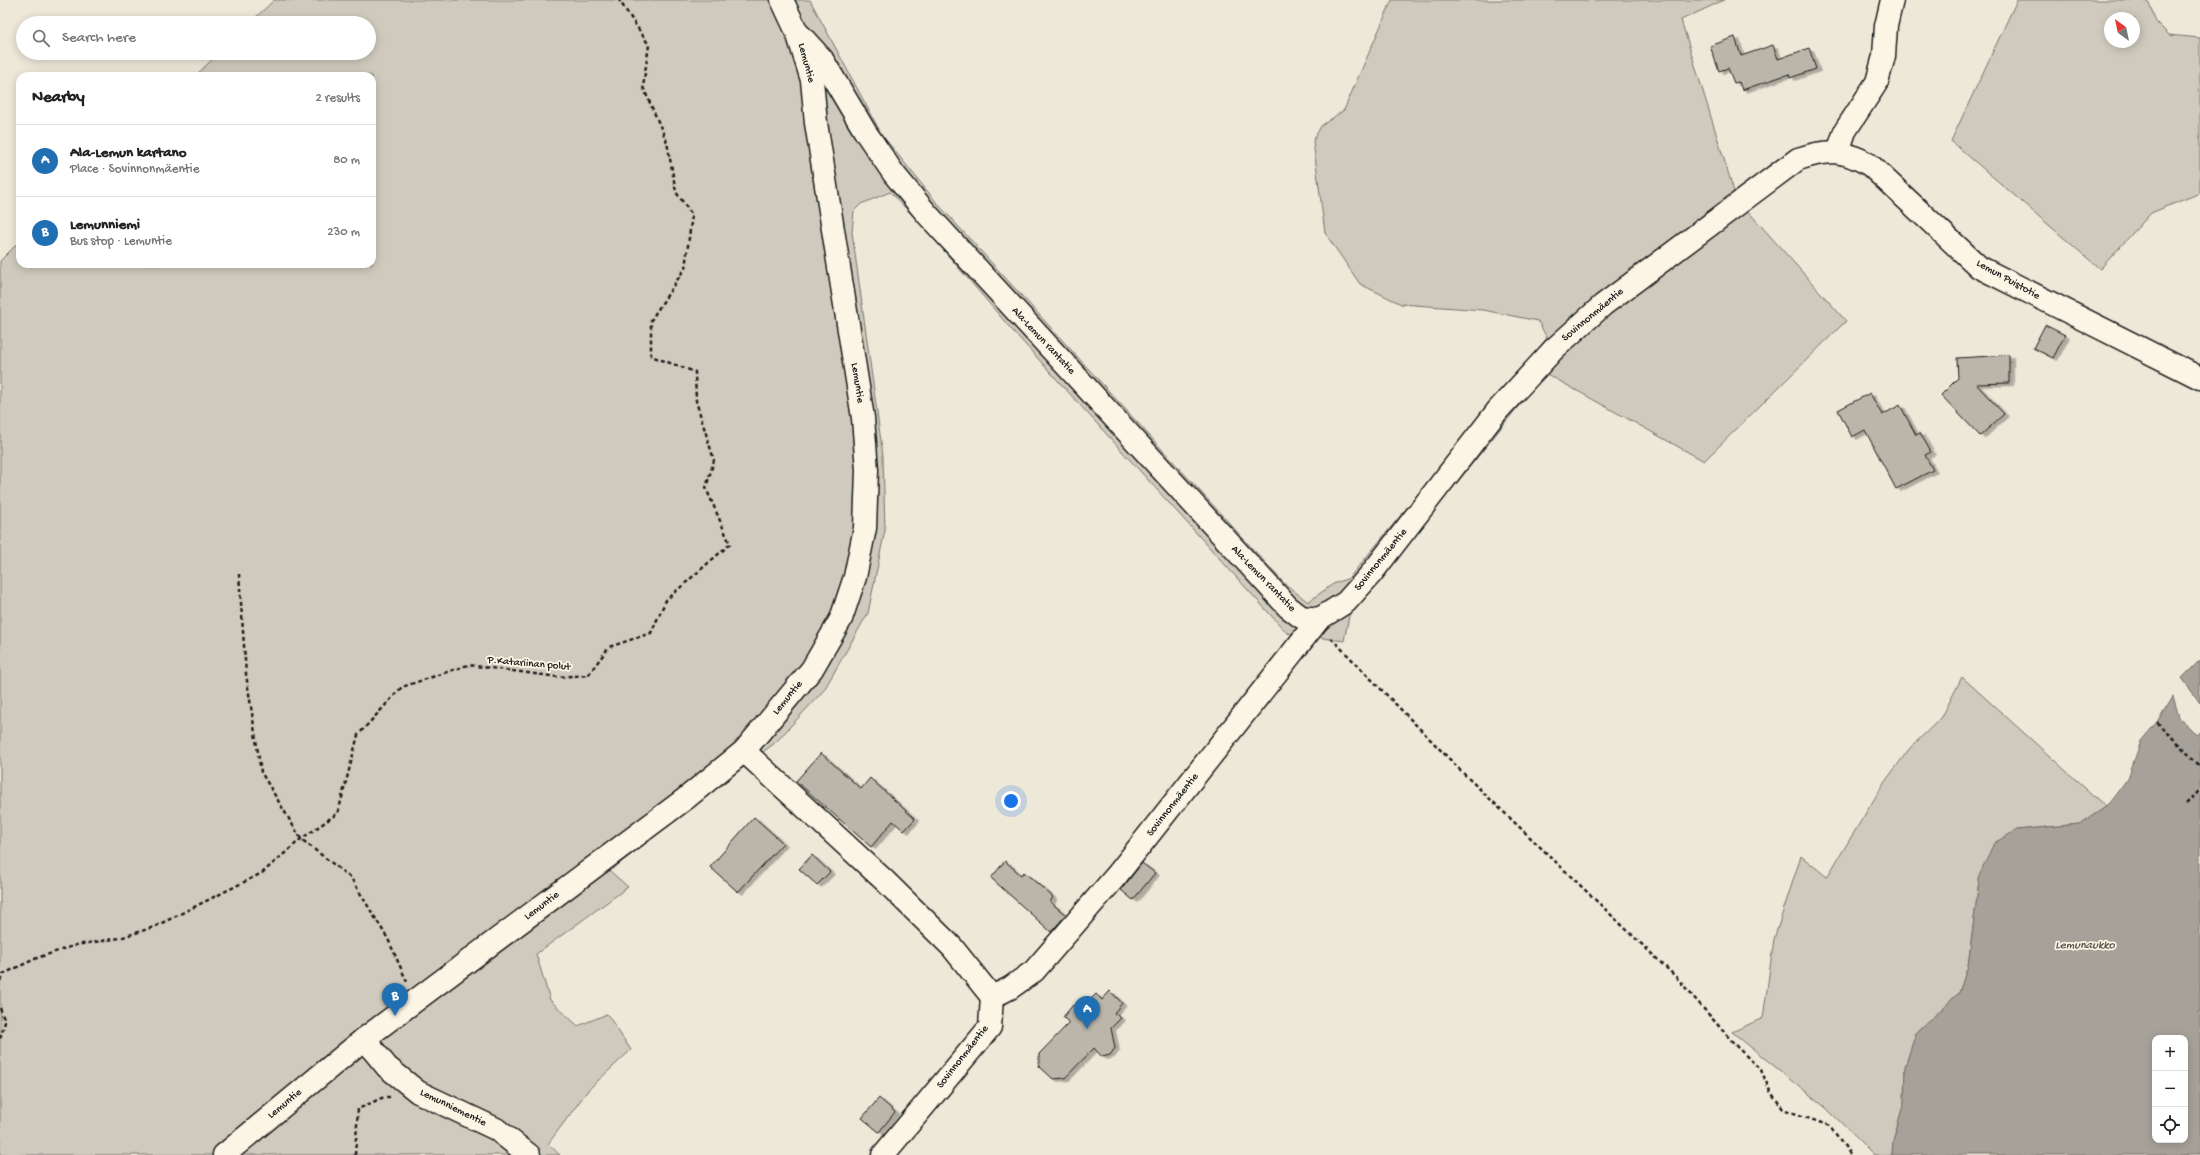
<!DOCTYPE html>
<html lang="en">
<head>
<meta charset="utf-8">
<style>
	body { margin:0; font-family:"Gochi Hand",sans-serif; background:#f2f2f2; color:#222 }
	.controls { position:absolute; right:12px; bottom:12px; display:grid; overflow:hidden; border-radius:8px; box-shadow:0 2px 10px #0003 }
	.controls button { width:36px; height:36px; display:grid; place-items:center; padding:0; border:0; border-bottom:1px solid #e0e0e0; background:#fff; color:#222; font:20px sans-serif }
	.compass { position:absolute; left:2104px; top:12px; width:36px; height:36px; border-radius:50%; background:#fff; box-shadow:0 2px 10px #0003; rotate:327deg }
	.you { position:absolute; left:1011px; top:801px; width:14px; height:14px; margin:-10px; border:3px solid #fff; border-radius:50%; background:#1a73e8; box-shadow:0 0 0 6px #1a73e833 }
	.badge { display:grid; place-items:center; width:26px; height:26px; border-radius:50%; background:#1f6fb2; color:#fff; font-size:13px; font-weight:700 }
	.pin { position:absolute; translate:-50% -33px; filter:drop-shadow(0 1px 2px #0008) }
	.pin::after { content:''; position:absolute; top:21px; width:14px; height:12px; background:inherit; clip-path:polygon(0 0,100% 0,50% 100%) }
	.list { margin:0; padding:0; list-style:none }
	h2 { display:flex; justify-content:space-between; align-items:center; height:52px; margin:0; padding:0 16px; font-size:17px }
	h2 small { font-size:13px; font-weight:400; color:#767676 }
	.list li { display:grid; grid-template-columns:26px 1fr auto; gap:12px; align-items:center; box-sizing:border-box; height:72px; padding:0 16px; border-top:1px solid #e0e0e0 }
	.list b { display:block; font-size:15px; white-space:nowrap }
	.list p { margin:0; font-size:13px; white-space:nowrap; color:#767676 }
	.list em { font-size:13px; font-style:normal; color:#767676 }
	.icon { flex:none; width:22px; height:22px; fill:none; stroke:currentColor; stroke-width:2; stroke-linecap:round; stroke-linejoin:round }
	.map { position:relative; flex:none; width:2200px; height:1155px; overflow:hidden }
	.search { position:absolute; background:#fff; box-shadow:0 2px 10px #0003; left:16px; top:16px; width:360px; height:44px; display:flex; align-items:center; gap:10px; box-sizing:border-box; padding:0 14px; border-radius:22px; color:#767676; font-size:15px }
	.panel { position:absolute; background:#fff; box-shadow:0 2px 10px #0003; left:16px; top:72px; width:360px; height:196px; border-radius:12px }
	.map>svg:first-child { display:block }
	.green { fill:#cfcabd; stroke:#76736c; fill-rule:evenodd }
	.water { fill:#a7a299; stroke:#6f6c67; fill-rule:evenodd }
	.building { fill:#bab6aa; stroke:#1c1c1c; filter:url(#shadow) }
	.lines { fill:none; stroke-linecap:round; stroke-linejoin:round }
	.minor-casing { stroke:#1c1c1c; stroke-width:25 }
	.path { stroke:#1c1c1c; stroke-width:2.5; stroke-dasharray:4 3; stroke-linecap:butt }
	.minor { stroke:#fcf5e5; stroke-width:22 }
	.labels { text-anchor:middle; dominant-baseline:central; stroke-width:3.5; stroke-linejoin:round; paint-order:stroke }
	.street-label { font-size:11px; fill:#1c1c1c; stroke:#fcf5e5 }
	.water-label { font-size:12px; font-style:italic; fill:#5b5854; stroke:#fcf5e5 }
</style>
</head>
<body>
<div class="map">
<svg width="2200" height="1155" viewBox="0 0 2200 1155">
	<defs>
		<filter id="shadow"><feDropShadow dx="4.5" dy="2.5" stdDeviation="0" flood-color="#0004"/></filter>
	</defs>
	<rect width="100%" height="100%" fill="#eee8d9"/>
	<filter id="ink" filterUnits="userSpaceOnUse"><feTurbulence type="fractalNoise" baseFrequency=".025" numOctaves="2"/><feDisplacementMap in="SourceGraphic" scale="8" xChannelSelector="R" yChannelSelector="G"/><feConvolveMatrix kernelMatrix="1 2 1 2 8 2 1 2 1" color-interpolation-filters="sRGB"/></filter>
	<g filter="url(#ink)">
		<g class="green">
			<polygon points="274,0 810,0 882,135 937,203 1284,583 1308,602 1333,584 1349,578 1547,338 1538,321 1483,310 1401,304 1360,284 1325,233 1313,141 1321,126 1344,110 1392,0 1724,0 1681,20 1736,198 1846,321 1704,461 1545,373 1423,525 1350,611 1344,641 1287,633 1012,330 921,224 890,192 861,204 854,211 852,232 883,456 885,530 868,613 824,690 776,742 610,871 628,887 536,954 550,1000 578,1026 607,1014 631,1050 589,1089 548,1144 560,1155 0,1155 0,261 20,241 20,264 372,264 372,76 195,76 219,53 369,53 369,23 250,23"/>
			<path d="M2017 0H2148L2156 22 2169 35 2200 38V193L2151 213 2100 269 1951 141ZM2110 18H2134V42H2110Z"/>
			<polygon points="1962,677 2106,807 2080,824 2017,830 1980,873 1968,966 1959,993 1916,1033 1905,1067 1904,1102 1893,1141 1892,1155 1874,1155 1825,1107 1732,1032 1763,1018 1774,939 1801,856 1827,877 1884,783 1910,748 1942,717"/>
		</g>
		<g class="water">
			<polygon points="2200,660 2200,703 2182,678"/>
			<path d="M2173 696 2179 717 2197 735 2200 732V1155H1892L1893 1141 1904 1102 1905 1067 1916 1033 1959 993 1968 966 1980 873 1994 843 2017 830 2080 824 2106 807 2128 778 2141 741 2157 722ZM2155 1038H2185V1140H2155Z"/>
		</g>
		<g class="building">
			<polygon points="1735,37 1741,56 1773,45 1778,59 1809,48 1816,69 1790,78 1789,74 1742,90 1739,82 1734,83 1728,68 1719,71 1710,46"/>
			<polygon points="2045,325 2065,335 2053,358 2033,348"/>
			<polygon points="2009,355 2009,383 1976,384 2004,414 1980,436 1941,395 1958,378 1957,358"/>
			<polygon points="1870,393 1882,415 1900,405 1916,435 1920,433 1931,452 1925,455 1933,470 1896,489 1865,430 1852,437 1838,410"/>
			<polygon points="821,753 861,789 870,778 915,819 904,831 893,821 871,847 796,781"/>
			<polygon points="754,817 783,843 738,892 710,867"/>
			<polygon points="812,855 830,872 817,885 799,869"/>
			<polygon points="1005,861 1021,875 1024,872 1053,897 1050,902 1066,915 1051,932 991,878"/>
			<polygon points="1142,863 1155,873 1133,900 1121,890"/>
			<polygon points="1110,991 1122,1003 1114,1013 1121,1018 1111,1028 1115,1048 1110,1055 1102,1057 1094,1048 1065,1078 1053,1079 1039,1066 1039,1054 1069,1023 1063,1017 1073,1005 1080,1010 1096,994 1102,1000"/>
			<polygon points="879,1098 895,1112 879,1132 862,1118"/>
		</g>
		<g class="lines">
			<g class="minor-casing">
				<g id="minor">
					<polyline points="801,36 822,59 866,133 894,174 927,214 1288,607 1301,617 1319,619"/>
					<polyline points="1838,152 1845,131 1877,82 1884,56 1886,26 1892,0"/>
					<polyline points="744,751 885,881 952,947 992,997"/>
					<polyline points="364,1039 387,1067 418,1092 496,1129 529,1155"/>
					<polyline points="224,1155 364,1039 685,799 744,751 812,669 841,619 855,577 865,528 867,470 863,418 816,123 812,80 797,32 782,0"/>
					<path d="M883 1155 990 1027 992 997 1010 988 1034 971 1117 875 1319 619 1346 602 1371 574 1498 410 1554 349 1603 305 1798 159C1828 149 1843 149 1870 165L1979 267 2200 378"/>
				</g>
			</g>
			<g class="path">
				<polyline points="239,574 246,674 261,772 301,839 351,878 388,939 407,982"/>
				<polyline points="1331,638 1465,775 1677,978 1737,1047 1761,1070 1770,1091 1783,1109 1830,1126 1851,1155"/>
				<polyline points="2157,722 2200,766"/>
				<polyline points="2186,804 2200,790"/>
				<polyline points="0,981 3,974 37,958 76,945 120,938 154,927 262,873 301,839 338,813 358,735 402,687 468,665 558,677 588,675 609,647 651,633 666,600 730,544 706,488 714,460 696,401 695,372 651,356 651,320 685,268 692,215 676,192 667,142 643,87 649,45 619,0"/>
				<polyline points="0,1008 5,1022 0,1039"/>
				<polyline points="355,1155 358,1109 384,1097 390,1097"/>
			</g>
			<use href="#minor" class="minor"/>
		</g>
	</g>
	<g class="labels">
		<g class="street-label">
			<text transform="translate(806 63) rotate(75)">Lemuntie</text>
			<text transform="translate(2008 280) rotate(29)">Lemun Puistotie</text>
			<text transform="translate(1593 315) rotate(-40)">Sovinnonmäentie</text>
			<text transform="translate(1043 341) rotate(47)">Ala-Lemun rantatie</text>
			<text transform="translate(857 383) rotate(81)">Lemuntie</text>
			<text transform="translate(1381 560) rotate(-51)">Sovinnonmäentie</text>
			<text transform="translate(1263 579) rotate(46)">Ala-Lemun rantatie</text>
			<text transform="translate(529 664) rotate(5)">P.Katariinan polut</text>
			<text transform="translate(788 698) rotate(-51)">Lemuntie</text>
			<text transform="translate(1173 805) rotate(-52)">Sovinnonmäentie</text>
			<text transform="translate(542 906) rotate(-37)">Lemuntie</text>
			<text transform="translate(963 1057) rotate(-52)">Sovinnonmäentie</text>
			<text transform="translate(285 1104) rotate(-40)">Lemuntie</text>
			<text transform="translate(453 1108) rotate(26)">Lemunniementie</text>
		</g>
		<g class="water-label">
			<text x="2085" y="946">Lemunaukko</text>
		</g>
	</g>
</svg>
<div class="controls">
<button>+</button>
<button>−</button>
<button><svg class="icon" aria-label="locate" viewBox="0 0 24 24"><circle cx="12" cy="12" r="6"/><path d="M12 2v4M12 18v4M2 12h4M18 12h4"/></svg></button>
</div>
<svg class="compass" viewBox="-18 -18 36 36"><path d="M0-13l5 13h-10z" fill="#e53935"/><path d="M0 13l5-13h-10z" fill="#767676"/></svg>
<div class="you"></div>
<div class="pin badge" style="left:1087px;top:1029px">A</div>
<div class="pin badge" style="left:395px;top:1016px">B</div>
<div class="search"><svg class="icon" aria-label="search" viewBox="0 0 24 24"><circle cx="10" cy="10" r="6"/><path d="M15 15l6 6"/></svg>Search here</div>
<section class="panel">
<h2>Nearby<small>2 results</small></h2>
<ul class="list">
<li><span class="badge">A</span><div><b>Ala-Lemun kartano</b><p>Place · Sovinnonmäentie</p></div><em>80 m</em></li>
<li><span class="badge">B</span><div><b>Lemunniemi</b><p>Bus stop · Lemuntie</p></div><em>230 m</em></li>
</ul>
</section>
</div>
</body>
</html>
